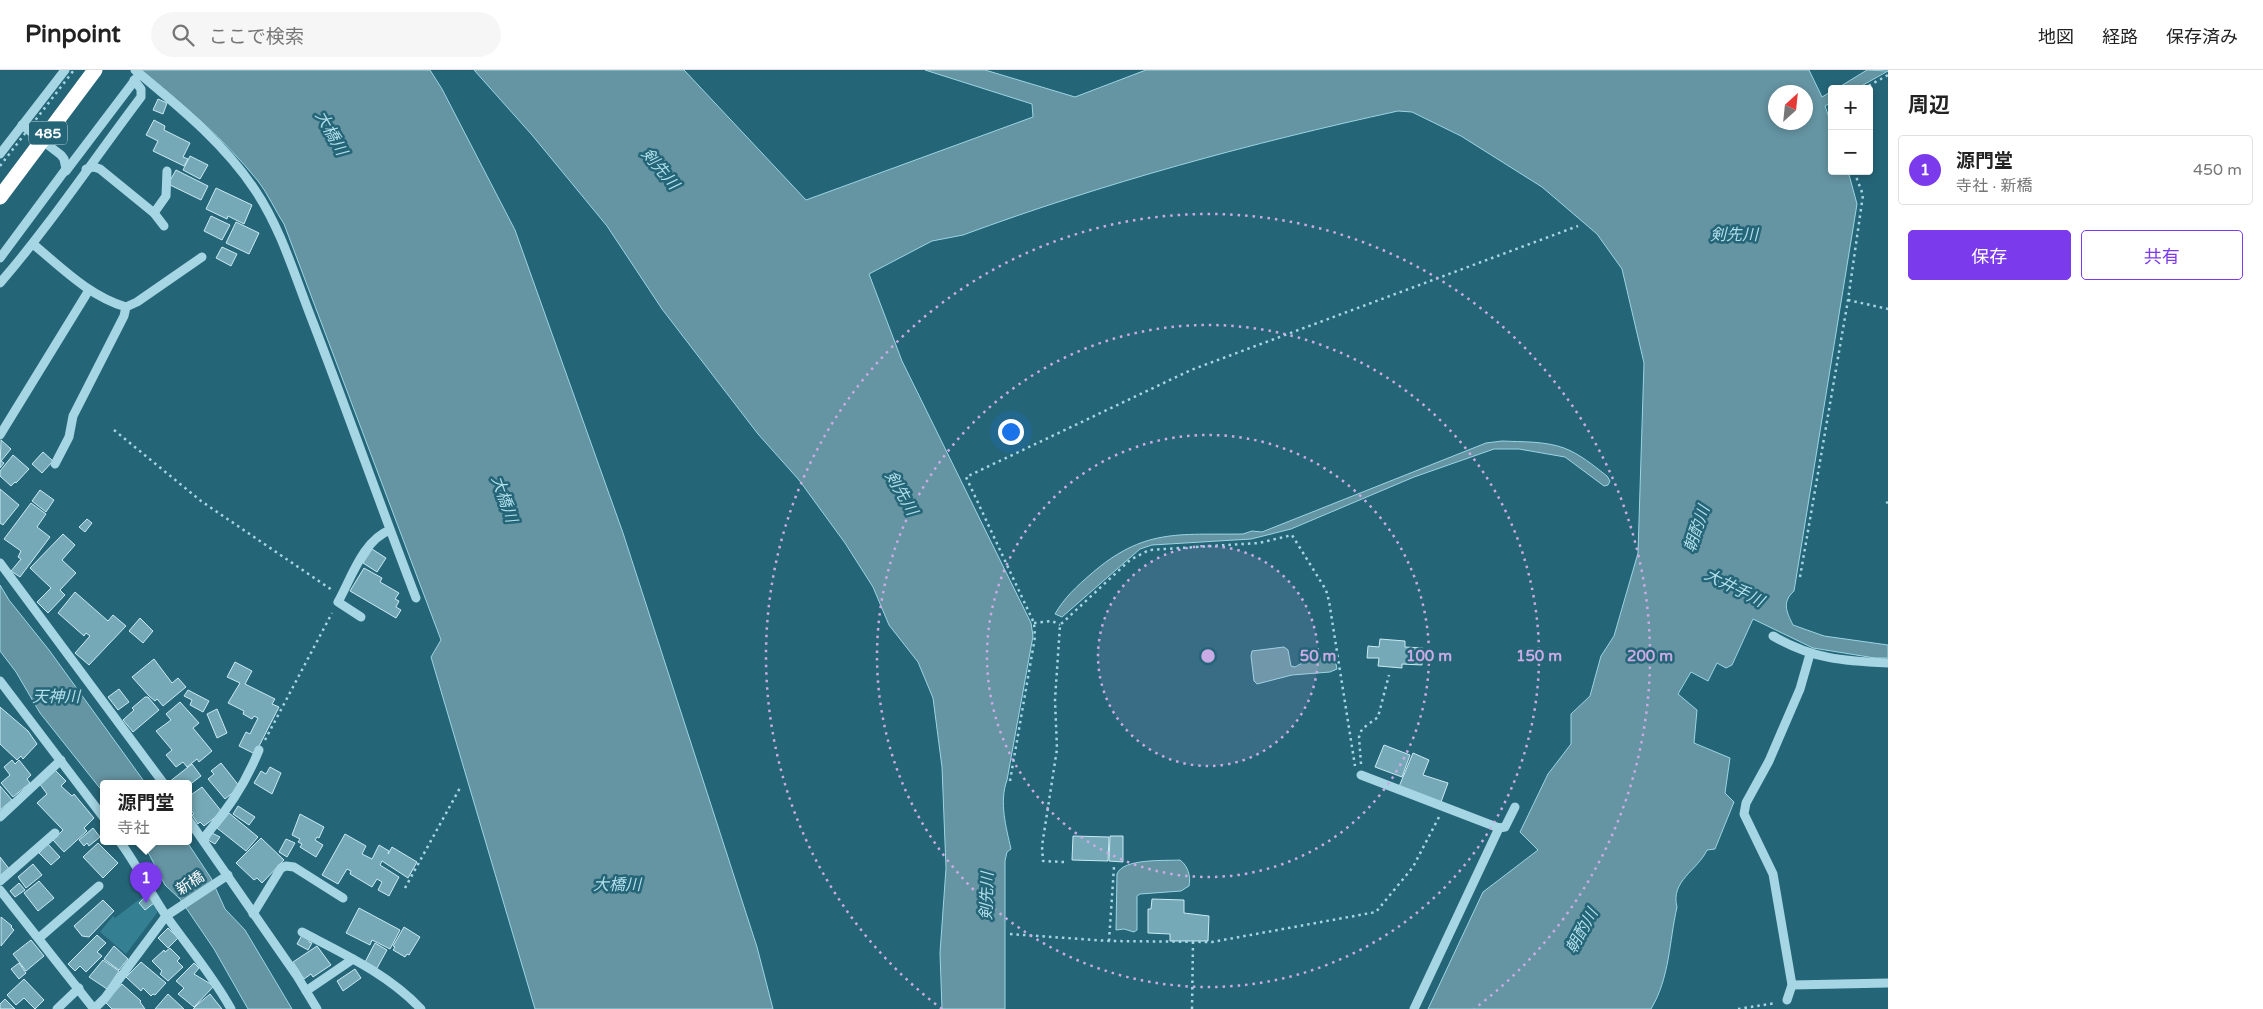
<!DOCTYPE html>
<html lang="ja">
<head>
<meta charset="utf-8">
<style>
	body { margin:0; font-family:"Varela Round","Noto Sans JP",sans-serif; background:#f6f6f6; color:#222 }
	.controls { position:absolute; right:15px; top:15px; display:grid; overflow:hidden; border-radius:5px; box-shadow:0 2px 8px #0003 }
	.controls button { width:45px; height:45px; display:grid; place-items:center; padding:0; border:0; border-bottom:1px solid #e0e0e0; background:#fff; color:#222; font:25px sans-serif }
	.compass { position:absolute; left:1768px; top:15px; width:45px; height:45px; border-radius:50%; background:#fff; box-shadow:0 2px 8px #0003; rotate:27deg }
	.you { position:absolute; left:1010px; top:361px; width:18px; height:18px; margin:-12px; border:4px solid #fff; border-radius:50%; background:#1a73e8; box-shadow:0 0 0 8px #1a73e833 }
	.badge { display:grid; place-items:center; width:32px; height:32px; border-radius:50%; background:#7c3aed; color:#fff; font-size:16px; font-weight:700 }
	.pin { position:absolute; translate:-50% -41px; filter:drop-shadow(0 1px 2px #0008) }
	.pin::after { content:''; position:absolute; top:26px; width:18px; height:15px; background:inherit; clip-path:polygon(0 0,100% 0,50% 100%) }
	.popup { position:absolute; left:100px; top:710px; width:92px; height:65px; box-sizing:border-box; display:grid; place-content:center; border-radius:5px; background:#fff; filter:drop-shadow(0 1px 4px #0005); font-size:16px; white-space:nowrap; color:#767676 }
	.popup b { font-size:19px; color:#222 }
	.popup::after { content:''; position:absolute; left:50%; top:100%; margin-left:-10px; border:10px solid transparent; border-top-color:#fff }
	.list { margin:0; padding:0; list-style:none }
	h2 { display:flex; justify-content:space-between; align-items:center; height:65px; margin:0; padding:0 20px; font-size:21px }
	h2 small { font-size:16px; font-weight:400; color:#767676 }
	.list li { display:grid; grid-template-columns:32px 1fr auto; gap:15px; align-items:center; box-sizing:border-box; height:70px; margin:0 10px 10px; padding:0 10px; border:1px solid #e0e0e0; border-radius:5px }
	.list b { display:block; font-size:19px; white-space:nowrap }
	.list p { margin:0; font-size:16px; white-space:nowrap; color:#767676 }
	.list em { font-size:16px; font-style:normal; color:#767676 }
	.actions { display:flex; gap:10px; padding:15px 20px }
	.actions a { flex:1; padding:11px 0; border:1px solid #7c3aed; border-radius:5px; text-align:center; font-size:18px; color:#7c3aed }
	.actions .main { background:#7c3aed; color:#fff }
	.icon { flex:none; width:28px; height:28px; fill:none; stroke:currentColor; stroke-width:2; stroke-linecap:round; stroke-linejoin:round }
	.map { position:relative; flex:none; width:1888px; height:939px; overflow:hidden }
	header { display:flex; align-items:center; gap:30px; box-sizing:border-box; height:70px; padding:0 25px; background:#fff; border-bottom:1px solid #e0e0e0 }
	header strong { font-size:24px }
	nav { display:flex; gap:28px; margin-inline-start:auto; font-size:18px }
	.search { width:350px; height:45px; background:#f6f6f6; display:flex; align-items:center; gap:12px; box-sizing:border-box; padding:0 18px; border-radius:28px; color:#767676; font-size:19px }
	main { display:flex }
	aside { flex:1; background:#fff }
	.map>svg:first-child { display:block }
	.green { fill:#357f93 }
	.water { fill:#6594a2; stroke:#9bd5e4; fill-rule:evenodd }
	.building { fill:#76a9b7; stroke:#c9eaf3 }
	.lines { fill:none; stroke-linecap:round; stroke-linejoin:round }
	.path { stroke:#a6d6e3; stroke-width:2.5; stroke-dasharray:2.5 4; stroke-linecap:butt }
	.minor { stroke:#a6d6e3; stroke-width:9 }
	.path-bridge { stroke:#a6d6e3; stroke-width:2.5; stroke-dasharray:2.5 4; stroke-linecap:butt }
	.highway-bridge { stroke:#fff; stroke-width:15 }
	.ring { fill:none; stroke:#caabe5; stroke-width:2.5; stroke-dasharray:2.5 5 }
	.labels { text-anchor:middle; dominant-baseline:central; stroke-width:5; stroke-linejoin:round; paint-order:stroke }
	.shield { fill:#256578; stroke:#bed1d6; stroke-width:1 }
	.shield-label { font-size:14px; font-weight:bold; fill:#fff }
	.street-label { font-size:15px; fill:#fff; stroke:#256578 }
	.water-label { font-size:16px; font-style:italic; fill:#b1dfeb; stroke:#256578 }
	.centre { fill:#caabe5; stroke:#256578; stroke-width:2.5 }
	.ring-label { font-size:15px; text-anchor:middle; font-weight:bold; fill:#caabe5; stroke:#256578; stroke-width:5; stroke-linejoin:round; paint-order:stroke }
</style>
</head>
<body>
<header>
<strong>Pinpoint</strong>
<div class="search"><svg class="icon" aria-label="search" viewBox="0 0 24 24"><circle cx="10" cy="10" r="6"/><path d="M15 15l6 6"/></svg>ここで検索</div>
<nav><a>地図</a><a>経路</a><a>保存済み</a></nav>
</header>
<main>
<div class="map">
<svg width="1888" height="939" viewBox="0 0 1888 939">
	<rect width="100%" height="100%" fill="#256578"/>
	<polygon class="green" points="149,822 157,837 157,843 126,884 100,862 113,846 115,848"/>
	<g class="water">
		<path d="M141 0H430L442 19 515 160 623 463 757 877 773 939H535L431 587 441 570 284 154C275 140 268 124 258 111 224 69 183 34 141 0Z"/>
		<path d="M474 0H684L806 130 1033 47 1032 34 925 0H985L1075 27 1146 0H1809L1822 27 1832 21V32L1825 36 1832 56V101H1848L1857 134 1794 521C1782 532 1786 541 1793 555L1824 566 1888 575V588H1875L1813 578 1753 549 1732 595 1726 598 1717 593 1708 611 1691 602 1678 624 1697 640 1694 673 1730 688 1725 723 1734 732 1715 779 1707 780C1698 800 1670 811 1677 837 1669 872 1670 907 1651 939H1428L1483 822 1538 780 1520 762 1548 704 1571 674V644L1590 626 1601 586 1614 566 1638 483 1644 293 1622 199 1597 164 1542 117 1461 66 1412 42 1398 41C1251 73 1104 113 963 165L932 171 869 204 902 291 1031 553 1033 566 1007 710C999 732 1006 757 1011 779L1007 782 1005 791V939H942L940 883 946 798 942 697 933 628 918 592 889 555 873 517 845 473 799 410 758 364 662 239 607 156 532 65ZM1776 22H1806V52H1776Z"/>
		<polygon points="1867,0 1888,1 1856,19 1836,19"/>
		<path d="M1502 371C1522 372 1545 371 1564 378 1580 384 1594 396 1607 406L1610 411 1608 415 1604 416 1565 387 1519 379H1494L1414 407 1291 459 1251 469 1152 475 1140 479 1062 547 1055 544C1064 528 1077 516 1091 504 1144 458 1178 465 1243 464L1252 461 1262 462 1486 373Z"/>
		<polygon points="0,515 9,530 49,580 146,714 104,714 103,722 40,643 16,602 0,581"/>
		<path d="M1284 577 1288 580 1291 596 1295 597C1309 589 1322 582 1336 594L1337 599 1330 602 1292 605 1257 614 1254 611 1251 586 1252 581Z"/>
		<polygon points="137,772 187,772 211,808 225,839 245,860 292,939 248,939 214,879 180,829 165,815 149,784"/>
		<path d="M1180 790C1188 796 1191 806 1189 816L1181 821 1140 824 1137 826V860L1134 862 1124 859 1116 860 1117 804C1123 788 1165 791 1180 790Z"/>
	</g>
	<g class="building">
		<polygon points="158,29 167,33 163,44 153,40"/>
		<polygon points="154,50 165,56 164,60 190,73 183,87 188,89 184,96 153,81 158,71 146,65"/>
		<polygon points="190,86 208,95 200,109 183,100"/>
		<polygon points="176,100 208,116 201,130 168,114"/>
		<polygon points="216,118 252,135 244,154 228,146 227,149 206,139"/>
		<polygon points="211,146 230,155 222,170 204,161"/>
		<polygon points="236,152 259,163 249,184 226,173"/>
		<polygon points="222,177 237,184 231,196 216,188"/>
		<polygon points="1,370 11,379 1,391 4,393 0,398"/>
		<polygon points="43,382 53,391 42,403 32,394"/>
		<polygon points="13,385 29,399 16,413 15,412 11,416 0,406 0,401"/>
		<polygon points="0,419 19,435 3,455 0,453"/>
		<polygon points="40,420 54,430 46,442 32,431"/>
		<polygon points="31,433 46,444 37,457 50,467 20,507 11,501 21,489 18,487 21,481 4,469"/>
		<polygon points="87,449 92,453 85,462 79,457"/>
		<polygon points="63,464 75,475 62,490 76,503 60,520 65,525 48,543 37,532 51,518 30,498"/>
		<polygon points="372,479 386,488 377,502 363,493"/>
		<polygon points="364,498 382,508 380,512 399,523 395,529 399,531 396,537 401,540 396,548 350,521"/>
		<polygon points="75,522 108,551 113,545 126,556 89,595 75,583 90,566 86,563 84,566 58,543"/>
		<polygon points="140,548 153,561 143,573 129,561"/>
		<polygon points="1380,569 1405,571 1405,577 1423,578 1422,595 1402,594 1402,598 1378,596 1379,588 1367,588 1368,576 1379,577"/>
		<polygon points="154,589 172,613 178,608 186,617 163,636 157,629 155,631 149,626 132,607"/>
		<polygon points="235,592 252,601 245,614 275,629 272,634 279,637 255,684 239,676 246,662 250,664 258,648 254,646 252,649 243,644 244,641 228,633 240,613 227,607"/>
		<polygon points="119,619 129,632 118,640 108,627"/>
		<polygon points="188,620 209,631 203,642 190,635 192,630 184,626"/>
		<polygon points="145,627 148,627 159,640 133,662 123,650 134,640 132,638"/>
		<polygon points="180,632 199,653 193,658 212,681 199,692 197,689 187,697 183,692 176,697 166,685 172,680 156,661 171,650 166,644"/>
		<polygon points="0,637 28,661 37,674 23,689 21,686 17,690 0,674"/>
		<polygon points="217,639 227,663 217,668 207,644"/>
		<polygon points="1384,675 1410,685 1402,707 1375,697"/>
		<polygon points="1413,683 1429,690 1423,705 1448,713 1441,732 1398,719"/>
		<polygon points="12,690 15,694 19,690 31,705 27,709 30,713 13,727 1,713 10,705 4,697"/>
		<polygon points="221,693 240,717 225,729 208,709 214,704 211,701"/>
		<polygon points="192,694 201,706 188,716 171,714 169,712"/>
		<polygon points="270,697 281,703 272,724 254,713 261,701 266,704"/>
		<polygon points="54,699 66,711 61,716 72,726 74,724 94,748 84,758 87,761 64,782 53,770 63,760 37,733 47,724 39,713"/>
		<polygon points="0,716 12,730 0,740"/>
		<polygon points="202,717 222,742 204,756 200,752 198,754 192,745 194,744 188,737 188,727"/>
		<polygon points="238,736 255,747 249,755 233,744"/>
		<polygon points="229,743 258,767 246,781 217,758"/>
		<polygon points="300,744 324,757 319,768 317,767 315,770 323,775 316,787 300,777 302,774 298,772 300,769 292,765"/>
		<polygon points="93,758 100,767 89,776 87,773 84,776 79,770"/>
		<polygon points="212,763 220,767 215,774 208,770"/>
		<polygon points="345,764 366,776 362,784 372,789 379,775 389,781 388,784 392,777 417,792 408,808 382,791 380,795 399,807 389,826 378,820 382,812 377,809 372,817 350,804 351,801 347,799 338,814 322,805"/>
		<polygon points="1073,766 1109,767 1108,791 1072,790"/>
		<polygon points="1110,766 1123,766 1123,792 1109,791"/>
		<polygon points="261,768 284,790 262,813 257,808 254,810 236,793"/>
		<polygon points="286,769 295,773 287,787 279,782"/>
		<polygon points="98,773 118,793 103,808 83,787"/>
		<polygon points="48,774 60,787 51,795 39,783"/>
		<polygon points="0,787 10,800 0,806"/>
		<polygon points="33,794 42,805 26,818 18,807"/>
		<polygon points="39,811 54,828 38,841 24,823"/>
		<polygon points="19,813 25,820 15,827 10,821"/>
		<polygon points="147,825 154,833 145,840 139,833"/>
		<polygon points="1152,829 1184,830 1184,843 1209,846 1208,871 1170,871 1170,864 1148,863 1148,839 1151,839"/>
		<polygon points="103,830 114,841 89,867 82,866 74,856"/>
		<polygon points="359,838 400,860 390,879 372,870 370,875 346,863"/>
		<polygon points="1,847 12,856 11,857 14,860 1,876"/>
		<polygon points="404,857 420,867 409,885 407,884 405,887 393,880 395,877 393,876"/>
		<polygon points="168,858 178,868 168,878 158,868"/>
		<polygon points="97,865 106,873 97,882 102,886 86,902 80,896 75,901 68,894"/>
		<polygon points="302,865 310,869 309,872 312,873 308,880 297,874"/>
		<polygon points="31,870 44,886 26,901 13,884"/>
		<polygon points="375,873 387,880 376,900 364,894"/>
		<polygon points="114,876 128,889 119,900 104,889"/>
		<polygon points="317,876 331,895 313,907 311,904 304,909 293,892"/>
		<polygon points="170,878 180,888 177,891 183,897 168,911 160,904 162,901 152,891 164,880 165,882"/>
		<polygon points="103,890 119,901 107,919 89,907"/>
		<polygon points="141,892 166,913 155,925 153,924 151,926 143,918 141,921 126,907"/>
		<polygon points="19,893 26,903 19,909 11,899"/>
		<polygon points="194,893 199,898 194,904 214,916 194,937 178,924 184,918 176,911"/>
		<polygon points="355,899 361,908 343,921 337,911"/>
		<polygon points="24,909 44,930 35,939 24,928 16,935 7,925"/>
		<polygon points="122,914 141,931 140,932 145,939 112,939 105,932"/>
		<polygon points="168,924 184,939 155,939"/>
		<polygon points="210,924 222,939 193,939 198,934"/>
		<polygon points="5,929 15,939 0,939 0,934"/>
	</g>
	<g class="lines">
		<g class="path">
			<polyline points="1863,19 1888,5"/>
			<polyline points="1832,36 1832,40"/>
			<polyline points="1848,230 1888,239"/>
			<polyline points="114,360 201,431 332,520"/>
			<polyline points="1886,433 1888,432"/>
			<polyline points="1800,507 1848,230 1863,125 1854,101"/>
			<polyline points="1034,553 1052,551 1060,555"/>
			<polyline points="265,670 332,543"/>
			<polyline points="1361,694 1359,667 1362,659 1378,647 1389,605"/>
			<polyline points="1010,711 1035,567 1034,553 966,407 1191,300 1578,156"/>
			<polyline points="1064,792 1043,791 1042,776 1057,679 1055,630 1060,555 1130,490 1149,480 1259,473 1292,465 1326,520 1329,531 1355,696"/>
			<polyline points="405,818 461,716"/>
			<polyline points="1010,864 1109,871 1212,872 1376,842 1413,797 1439,747"/>
			<polyline points="1109,871 1114,797"/>
			<polyline points="1192,939 1193,872"/>
			<polyline points="1738,939 1776,933"/>
		</g>
		<g class="minor">
			<path d="M135 0C178 36 224 73 255 120 282 160 296 210 314 255 349 346 381 437 416 528"/>
			<polyline points="0,84 65,0"/>
			<polyline points="86,99 94,97 100,99 154,143 164,156"/>
			<polyline points="66,101 138,6"/>
			<polyline points="154,143 166,126 167,101"/>
			<path d="M33 174C62 198 89 226 126 237"/>
			<polyline points="0,188 66,99 64,89 61,85 22,55"/>
			<path d="M0 213C51 154 94 89 141 27V19L134 10"/>
			<polyline points="0,365 89,220"/>
			<polyline points="55,394 69,367 73,346 124,246 126,237 137,232 202,187"/>
			<polyline points="0,493 164,714"/>
			<path d="M361 547 338 532C351 509 363 470 390 460"/>
			<path d="M1773 566C1813 589 1843 591 1888 593"/>
			<polyline points="0,611 104,748"/>
			<polyline points="1361,705 1499,758 1505,757 1515,737"/>
			<polyline points="0,747 61,690"/>
			<polyline points="188,749 297,906 317,939"/>
			<path d="M203 769C228 738 244 717 259 680"/>
			<path d="M120 772C138 796 150 823 167 847 189 878 213 906 231 939"/>
			<polyline points="0,811 55,763"/>
			<polyline points="0,820 94,939"/>
			<polyline points="253,844 281,798 286,796 294,797 343,828"/>
			<path d="M302 862C344 884 388 904 421 939"/>
			<polyline points="39,868 99,816"/>
			<polyline points="1792,915 1888,913"/>
			<polyline points="306,921 353,889"/>
			<polyline points="1787,930 1792,915 1773,804 1744,744 1746,733 1769,691 1800,619 1810,584"/>
			<polyline points="57,939 79,918"/>
			<polyline points="94,939 105,928 166,846 228,805"/>
			<polyline points="1414,939 1499,758"/>
		</g>
		<polyline class="path-bridge" points="0,96 74,0"/>
		<polyline class="highway-bridge" points="0,127 95,0"/>
	</g>
	<circle cx="1208" cy="586" r="110" fill="#caabe5" fill-opacity=".12"/>
	<g class="ring">
		<circle cx="1208" cy="586" r="110"/>
		<circle cx="1208" cy="586" r="221"/>
		<circle cx="1208" cy="586" r="331"/>
		<path d="M942 939A442 442 0 1 1 1474 939"/>
	</g>
	<g class="labels">
		<rect class="shield" x="29" y="51.5" width="38" height="23" rx="4"/>
		<g class="shield-label">
			<text x="48" y="63">485</text>
		</g>
		<g class="street-label">
			<text transform="translate(190 813) rotate(-33)">新橋</text>
		</g>
		<g class="water-label">
			<text transform="translate(331 63) rotate(61)">大橋川</text>
			<text transform="translate(660 99) rotate(50)">剣先川</text>
			<text x="1734" y="165">剣先川</text>
			<text transform="translate(901 423) rotate(60)">剣先川</text>
			<text transform="translate(504 429) rotate(71)">大橋川</text>
			<text transform="translate(1697 459) rotate(-71)">朝酌川</text>
			<text transform="translate(1734 518) rotate(27)">大井手川</text>
			<text x="56" y="627">天神川</text>
			<text x="617" y="815">大橋川</text>
			<text transform="translate(987 826) rotate(-88)">剣先川</text>
			<text transform="translate(1582 861) rotate(-61)">朝酌川</text>
		</g>
	</g>
	<circle cx="1208" cy="586" r="8" class="centre"/>
	<g class="ring-label">
		<text x="1318" y="591">50 m</text>
		<text x="1429" y="591">100 m</text>
		<text x="1539" y="591">150 m</text>
		<text x="1650" y="591">200 m</text>
	</g>
</svg>
<div class="controls">
<button>+</button>
<button>−</button>
</div>
<svg class="compass" viewBox="-18 -18 36 36"><path d="M0-13l5 13h-10z" fill="#e53935"/><path d="M0 13l5-13h-10z" fill="#767676"/></svg>
<div class="you"></div>
<div class="pin badge" style="left:146px;top:833px">1</div>
<div class="popup"><b>源門堂</b>寺社</div>
</div>
<aside>
<h2>周辺<small></small></h2>
<ul class="list">
<li><span class="badge">1</span><div><b>源門堂</b><p>寺社 · 新橋</p></div><em>450 m</em></li>
</ul>
<div class="actions"><a class="main">保存</a><a>共有</a></div>
</aside>
</main>
</body>
</html>
